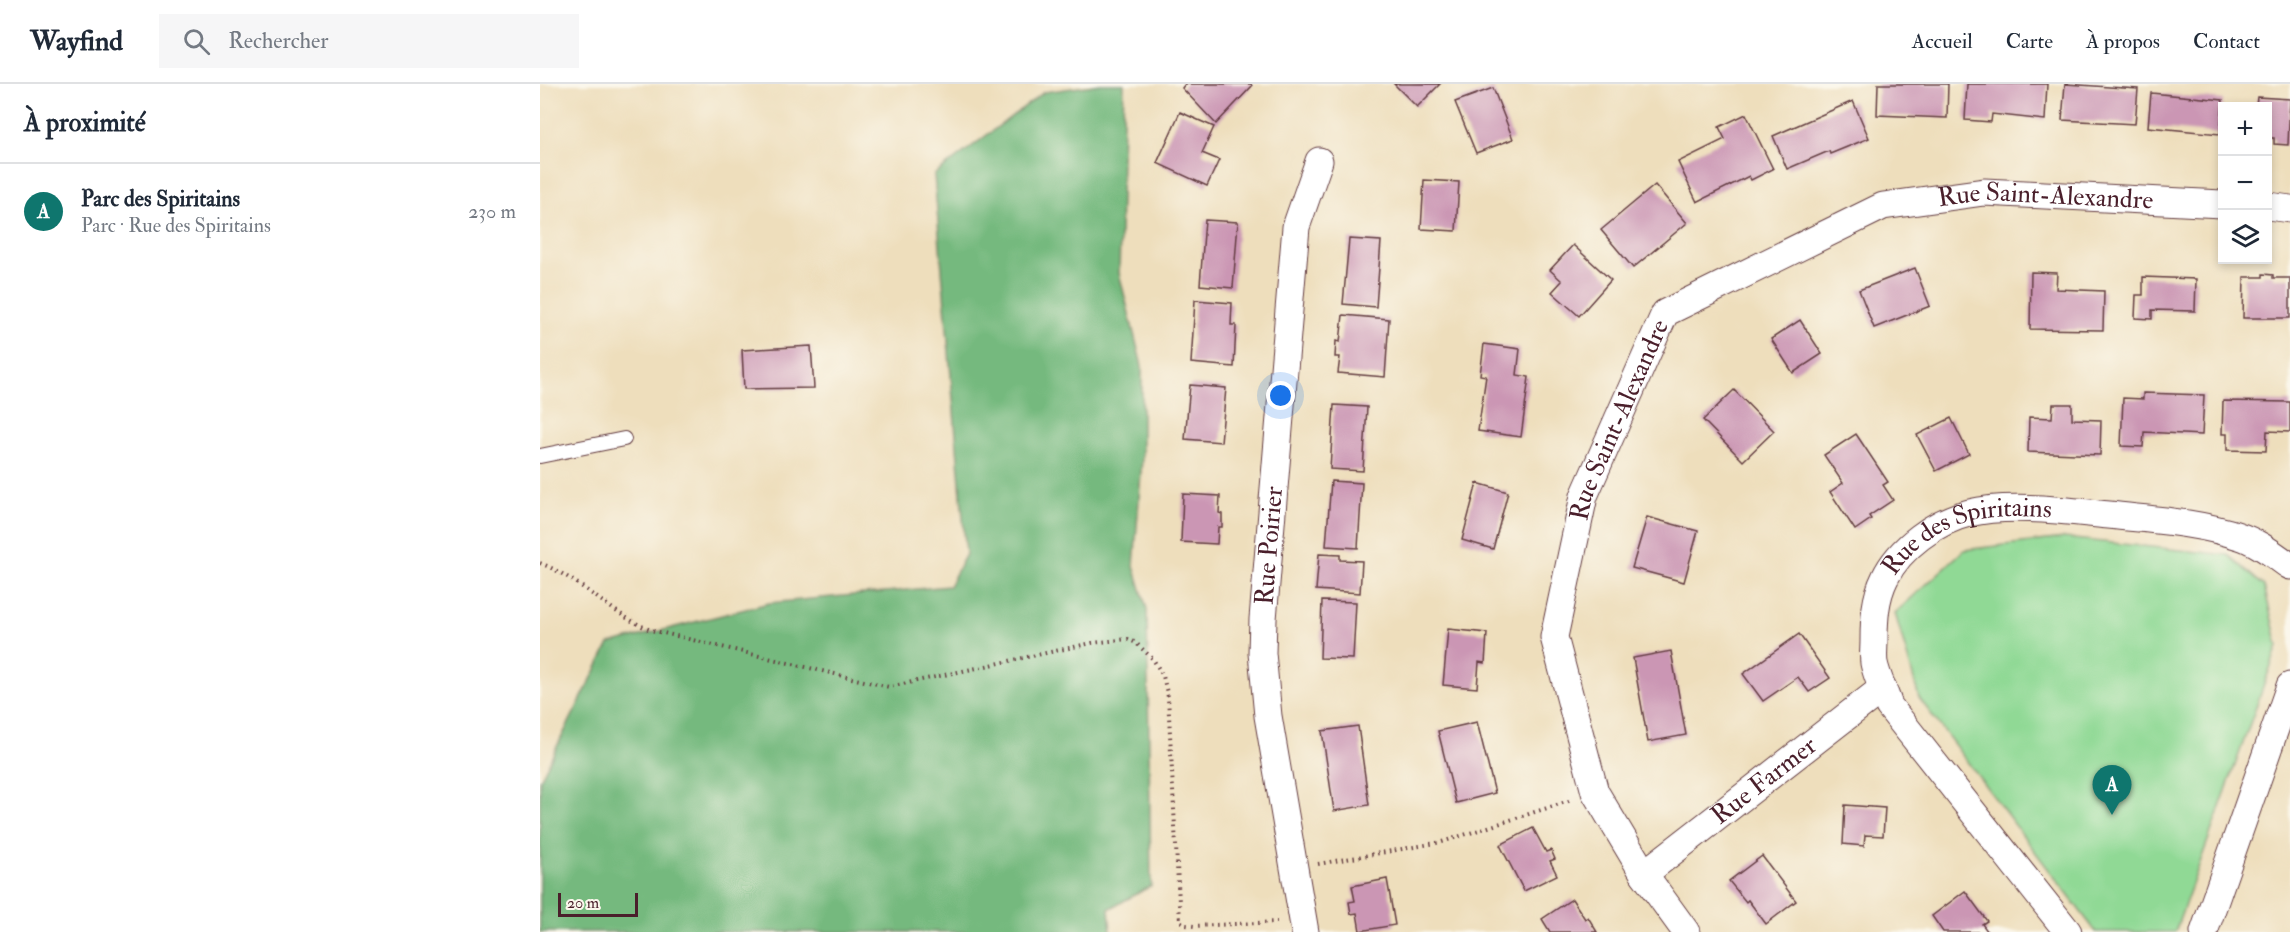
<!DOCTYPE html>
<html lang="fr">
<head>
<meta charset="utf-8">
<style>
	body { margin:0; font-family:"IM FELL Double Pica",serif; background:#f6f6f7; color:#1f2937 }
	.controls { position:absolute; right:18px; top:18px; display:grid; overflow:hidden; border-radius:0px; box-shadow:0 3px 9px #0003 }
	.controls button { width:54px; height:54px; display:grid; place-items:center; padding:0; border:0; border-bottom:2px solid #e0e1e3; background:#fff; color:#1f2937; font:30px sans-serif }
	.scale { position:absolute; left:18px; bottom:15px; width:80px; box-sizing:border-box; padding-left:6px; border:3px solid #4a1f2b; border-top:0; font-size:16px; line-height:21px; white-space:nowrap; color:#4a1f2b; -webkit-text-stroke:4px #fbf7ec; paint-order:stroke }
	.you { position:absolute; left:741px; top:312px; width:21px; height:21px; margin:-15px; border:4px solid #fff; border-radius:50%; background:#1a73e8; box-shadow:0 0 0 9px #1a73e833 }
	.badge { display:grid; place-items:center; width:39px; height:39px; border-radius:50%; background:#0f766e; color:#fff; font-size:20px; font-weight:700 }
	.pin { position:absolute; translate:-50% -50px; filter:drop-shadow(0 2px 3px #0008) }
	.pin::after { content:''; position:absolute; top:32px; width:21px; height:18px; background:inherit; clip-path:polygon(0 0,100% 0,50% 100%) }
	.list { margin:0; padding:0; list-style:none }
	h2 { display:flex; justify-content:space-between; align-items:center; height:78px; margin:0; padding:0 24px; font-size:26px }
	h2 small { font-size:20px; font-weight:400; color:#747a83 }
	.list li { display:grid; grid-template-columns:39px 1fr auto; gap:18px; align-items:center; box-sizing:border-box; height:96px; padding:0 24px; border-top:2px solid #e0e1e3 }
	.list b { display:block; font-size:22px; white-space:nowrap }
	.list p { margin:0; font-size:20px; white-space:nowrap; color:#747a83 }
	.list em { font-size:20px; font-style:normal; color:#747a83 }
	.icon { flex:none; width:33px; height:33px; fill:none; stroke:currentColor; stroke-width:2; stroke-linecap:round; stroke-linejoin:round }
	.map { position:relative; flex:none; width:1750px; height:848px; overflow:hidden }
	header { display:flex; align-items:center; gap:36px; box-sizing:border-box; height:84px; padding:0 30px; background:#fff; border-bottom:2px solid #e0e1e3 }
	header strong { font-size:28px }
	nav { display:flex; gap:33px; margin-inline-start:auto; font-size:21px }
	.search { width:420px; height:54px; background:#f6f6f7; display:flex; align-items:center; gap:15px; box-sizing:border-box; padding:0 21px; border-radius:0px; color:#747a83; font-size:22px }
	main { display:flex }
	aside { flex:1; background:#fff }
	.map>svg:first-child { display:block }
	.green { fill:#90d995; stroke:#6d7c60; stroke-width:1.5 }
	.forest { fill:#74b97e; stroke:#5f6c54; stroke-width:1.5 }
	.building { fill:#cb96b4 }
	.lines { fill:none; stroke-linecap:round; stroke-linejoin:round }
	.lane-casing { stroke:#633c41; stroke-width:16 }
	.street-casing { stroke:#633c41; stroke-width:29 }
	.path { stroke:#633c41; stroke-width:4; stroke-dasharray:1.5 4.5; stroke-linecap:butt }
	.lane { stroke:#fff; stroke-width:14 }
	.street { stroke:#fff; stroke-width:27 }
	.labels { text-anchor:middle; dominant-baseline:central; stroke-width:4.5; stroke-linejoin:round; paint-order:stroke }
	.street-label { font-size:26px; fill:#4a1f2b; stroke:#fbf7ec }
</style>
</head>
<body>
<header>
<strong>Wayfind</strong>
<div class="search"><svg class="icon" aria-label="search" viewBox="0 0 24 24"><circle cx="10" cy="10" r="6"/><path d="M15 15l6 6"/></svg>Rechercher</div>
<nav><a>Accueil</a><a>Carte</a><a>À propos</a><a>Contact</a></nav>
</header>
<main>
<aside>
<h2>À proximité<small></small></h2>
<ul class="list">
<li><span class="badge">A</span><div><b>Parc des Spiritains</b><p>Parc · Rue des Spiritains</p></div><em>230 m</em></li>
</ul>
</aside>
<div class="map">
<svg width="1750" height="848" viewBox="0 0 1750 848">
	<rect width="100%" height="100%" fill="#fbf7ec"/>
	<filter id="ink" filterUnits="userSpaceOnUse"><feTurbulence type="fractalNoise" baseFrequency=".0167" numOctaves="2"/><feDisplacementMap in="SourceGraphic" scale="12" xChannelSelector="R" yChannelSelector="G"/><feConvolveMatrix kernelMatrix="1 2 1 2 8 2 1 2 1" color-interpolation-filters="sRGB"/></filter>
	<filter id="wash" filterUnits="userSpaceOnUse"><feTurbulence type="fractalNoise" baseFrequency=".008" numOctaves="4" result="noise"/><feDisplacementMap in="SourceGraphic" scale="24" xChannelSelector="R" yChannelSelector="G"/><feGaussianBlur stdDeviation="1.35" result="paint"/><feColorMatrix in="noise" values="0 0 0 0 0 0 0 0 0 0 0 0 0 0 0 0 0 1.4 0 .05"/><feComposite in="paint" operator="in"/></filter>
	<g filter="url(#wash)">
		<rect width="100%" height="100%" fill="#eedebc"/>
		<polygon class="green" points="1524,454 1688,471 1724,502 1738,562 1635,848 1556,848 1379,614 1355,529 1424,466"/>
		<polygon class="forest" points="561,0 584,0 579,189 602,282 602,375 594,482 607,525 611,802 569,825 571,848 0,848 0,696 69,560 229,519 409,502 426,470 394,91 504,8"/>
		<g id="blocks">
			<g class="building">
				<polygon points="645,0 711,0 712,2 676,40 642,4"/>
				<polygon points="854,0 900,0 877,23"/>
				<polygon points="1338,0 1408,0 1407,34 1337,31"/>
				<polygon points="1427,0 1507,0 1505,36 1452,30 1451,38 1425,36"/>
				<polygon points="1525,0 1598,5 1595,40 1522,36"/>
				<polygon points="953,4 973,55 936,69 915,18"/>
				<polygon points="1611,9 1683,16 1680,50 1608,43"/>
				<polygon points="1717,13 1750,15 1748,61 1734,60 1734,54 1728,54 1728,22 1716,22"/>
				<polygon points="1313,17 1329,54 1290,70 1289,67 1247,85 1233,52"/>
				<polygon points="640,28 674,43 662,69 679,76 667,102 617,79"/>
				<polygon points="1206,30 1233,85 1211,96 1209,92 1157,118 1138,78 1185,55 1179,43"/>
				<polygon points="884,96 919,98 916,147 881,145"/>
				<polygon points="1115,101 1147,139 1093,184 1061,146"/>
				<polygon points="665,136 698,138 693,204 660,201"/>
				<polygon points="809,155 841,157 836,223 803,220"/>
				<polygon points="1033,161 1071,196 1039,232 1012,208 1022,197 1010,186"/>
				<polygon points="1375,184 1390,222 1334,244 1319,206"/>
				<polygon points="1491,188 1517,189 1516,205 1564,207 1563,246 1490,245"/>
				<polygon points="1723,190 1733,191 1733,194 1750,194 1750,234 1703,234 1704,193 1723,193"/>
				<polygon points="1603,193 1656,195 1655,227 1612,226 1612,235 1595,234 1596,211 1603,211"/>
				<polygon points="655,216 692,219 691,241 696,241 694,283 651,279"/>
				<polygon points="803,231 849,235 845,293 798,289 800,273 795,273 796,257 800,258"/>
				<polygon points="1260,236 1282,270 1253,289 1231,255"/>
				<polygon points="944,260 980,265 977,291 989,293 981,353 938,347 946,292 940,291"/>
				<polygon points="271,262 274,304 204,305 202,266"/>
				<polygon points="650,301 686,304 681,358 645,355"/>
				<polygon points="1194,306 1234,347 1203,377 1163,336"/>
				<polygon points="1603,309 1664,311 1662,351 1604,348 1603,363 1581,362 1583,314 1603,315"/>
				<polygon points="1683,317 1750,318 1750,348 1727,347 1726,367 1687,366 1687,350 1682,350"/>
				<polygon points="1513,320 1532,320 1532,335 1561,336 1560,371 1488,368 1489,333 1512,334"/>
				<polygon points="794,321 827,323 823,387 790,385"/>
				<polygon points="1411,334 1429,370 1396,387 1377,351"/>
				<polygon points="1316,350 1348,398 1343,401 1353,416 1329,432 1331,435 1315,446 1290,408 1303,399 1284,371"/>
				<polygon points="791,397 822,399 818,464 786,462"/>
				<polygon points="937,399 968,408 953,465 922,456"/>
				<polygon points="643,410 680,412 679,429 682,430 682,443 678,443 677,460 641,458"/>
				<polygon points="1107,433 1158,447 1144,498 1092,484"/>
				<polygon points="779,470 800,471 800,476 822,477 820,509 776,506"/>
				<polygon points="782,517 816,518 813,575 780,574"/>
				<polygon points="908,545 947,549 945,579 939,578 937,604 903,601"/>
				<polygon points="1259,550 1290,594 1269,608 1258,593 1223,617 1203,590"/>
				<polygon points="1131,567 1146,651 1108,658 1093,574"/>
				<polygon points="937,638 955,709 916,719 898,647"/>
				<polygon points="818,642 829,721 794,727 782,647"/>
				<polygon points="1305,721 1345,724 1343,752 1325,751 1324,762 1303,760"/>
				<polygon points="993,744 1006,768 1011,766 1015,775 1010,777 1017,791 984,807 960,761"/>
				<polygon points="1222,772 1256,817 1226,840 1208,816 1206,818 1189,797"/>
				<polygon points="847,795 855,841 820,847 817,829 811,830 809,818 815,817 812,802"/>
				<polygon points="1425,807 1447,837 1442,840 1448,848 1403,848 1392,832"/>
				<polygon points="1032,815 1045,835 1048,833 1057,848 1010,848 1002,835"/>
			</g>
		</g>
	</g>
	<g filter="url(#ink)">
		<use href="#blocks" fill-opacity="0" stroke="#633c41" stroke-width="1.5"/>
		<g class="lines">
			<g class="lane-casing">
				<polyline id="lane" points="0,372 84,355"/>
			</g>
			<g class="street-casing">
				<g id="street">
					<polyline points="1728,122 1750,125"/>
					<path id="s1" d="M1104 790 1343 604"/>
					<path id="s2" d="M765 848 728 632 722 569 723 535 756 143 779 77"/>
					<path id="s3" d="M1146 848 1104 790 1055 708 1014 553 1044 412 1125 229 1343 122 1444 108 1682 120"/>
					<path id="s4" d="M1528 848 1349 622C1345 608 1337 594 1334 579 1333 572 1334 564 1334 557 1334 536 1335 514 1345 494 1359 464 1396 437 1429 429 1469 419 1528 427 1569 431 1612 436 1658 438 1699 452 1718 458 1734 471 1750 482"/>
					<polyline points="1664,848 1750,602"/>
				</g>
			</g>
			<g class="path">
				<path d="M0 479C41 495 70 530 111 546L349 603 552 559 588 555 596 559 613 575 623 592 628 613 640 837 646 841 654 842 737 838"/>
				<polyline points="778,780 902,758 1032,716"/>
			</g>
			<use href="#lane" class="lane"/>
			<use href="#street" class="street"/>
		</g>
	</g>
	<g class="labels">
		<g class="street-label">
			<text stroke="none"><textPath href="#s3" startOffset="1078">Rue Saint-Alexandre</textPath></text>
			<text stroke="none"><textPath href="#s3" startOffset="555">Rue Saint-Alexandre</textPath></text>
			<text stroke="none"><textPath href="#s2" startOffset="390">Rue Poirier</textPath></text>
			<text stroke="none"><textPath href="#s4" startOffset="520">Rue des Spiritains</textPath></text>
			<text stroke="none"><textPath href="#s1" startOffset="152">Rue Farmer</textPath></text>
		</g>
	</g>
</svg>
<div class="controls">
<button>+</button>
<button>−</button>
<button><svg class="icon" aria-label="layers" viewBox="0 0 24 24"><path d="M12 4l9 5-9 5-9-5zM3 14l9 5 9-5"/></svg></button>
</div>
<div class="scale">20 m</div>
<div class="you"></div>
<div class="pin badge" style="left:1572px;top:731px">A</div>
</div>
</main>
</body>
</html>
